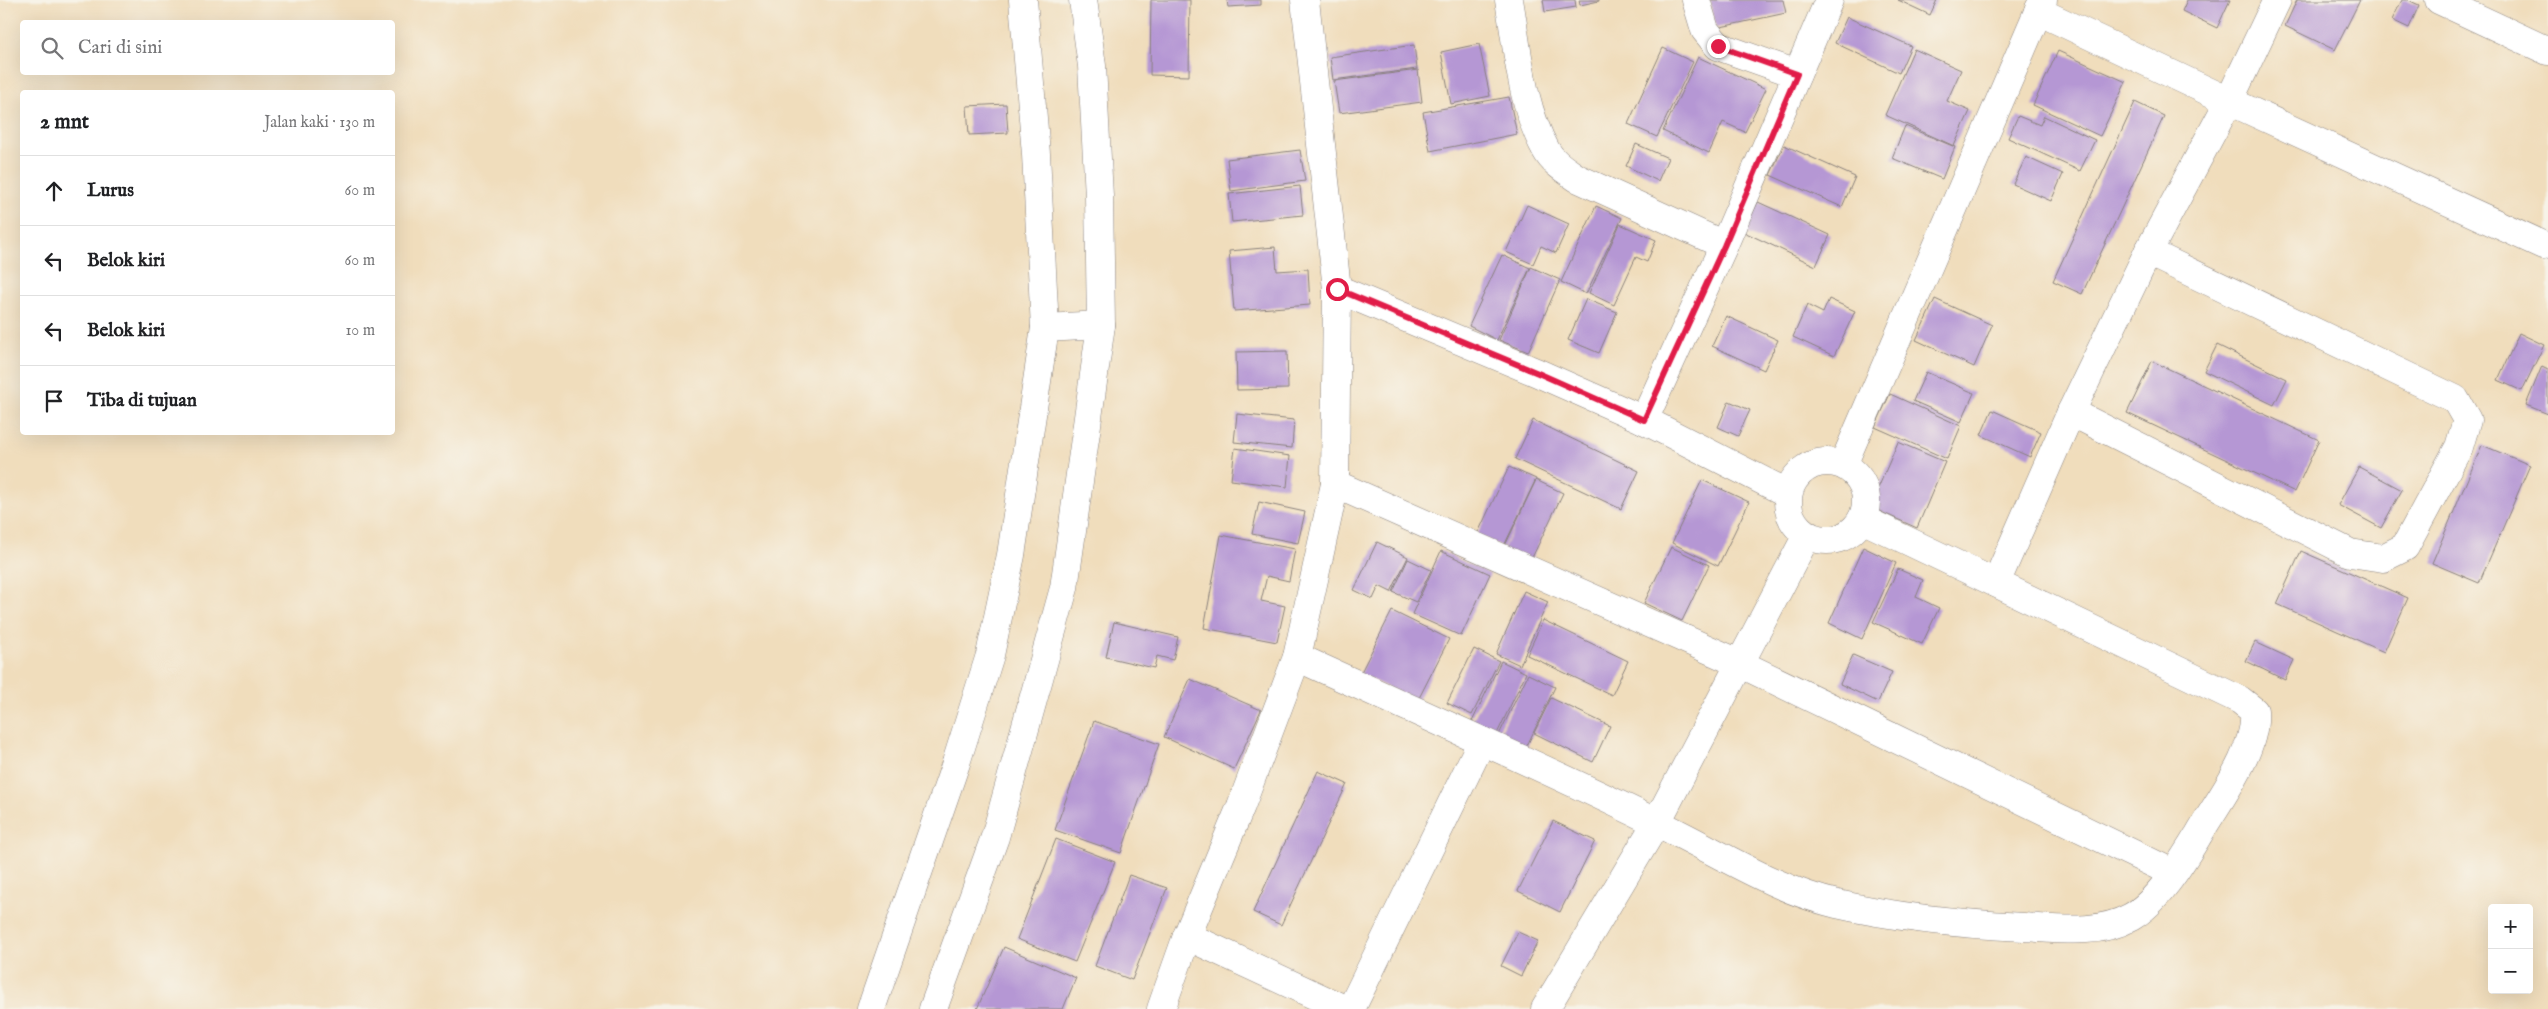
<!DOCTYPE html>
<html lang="id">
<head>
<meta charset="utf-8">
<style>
	body { margin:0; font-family:"IM FELL English",serif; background:#f2f2f2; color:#202124 }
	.controls { position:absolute; right:15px; bottom:15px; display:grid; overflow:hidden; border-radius:5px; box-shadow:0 5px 20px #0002 }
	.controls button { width:45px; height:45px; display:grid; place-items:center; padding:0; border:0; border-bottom:1px solid #e0e0e0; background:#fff; color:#202124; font:25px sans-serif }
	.stop { position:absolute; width:15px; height:15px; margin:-11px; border:4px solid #e11d48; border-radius:50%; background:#fff }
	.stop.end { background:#e11d48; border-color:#fff; box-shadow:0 1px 5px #0008 }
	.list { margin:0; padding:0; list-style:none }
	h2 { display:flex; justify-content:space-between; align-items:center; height:65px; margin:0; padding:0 20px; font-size:21px }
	h2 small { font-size:16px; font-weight:400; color:#757577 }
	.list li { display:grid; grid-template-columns:32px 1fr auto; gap:15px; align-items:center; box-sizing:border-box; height:70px; padding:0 20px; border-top:1px solid #e0e0e0 }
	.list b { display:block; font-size:19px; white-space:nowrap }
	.list em { font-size:16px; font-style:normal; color:#757577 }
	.icon { flex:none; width:28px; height:28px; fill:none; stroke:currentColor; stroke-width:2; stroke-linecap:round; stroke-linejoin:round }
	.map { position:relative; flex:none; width:2548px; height:1009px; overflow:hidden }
	.search { position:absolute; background:#fff; box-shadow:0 5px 20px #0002; left:20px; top:20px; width:375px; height:55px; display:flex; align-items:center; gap:12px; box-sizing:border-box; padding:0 18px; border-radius:5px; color:#757577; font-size:19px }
	.panel { position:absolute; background:#fff; box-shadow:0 5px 20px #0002; left:20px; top:90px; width:375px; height:345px; border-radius:5px }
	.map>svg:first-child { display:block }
	.building { fill:#b597d4 }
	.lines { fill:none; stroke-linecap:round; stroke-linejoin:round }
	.minor-casing { stroke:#89807c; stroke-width:29 }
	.minor { stroke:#fff; stroke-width:28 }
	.route { stroke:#e11d48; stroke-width:6 }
</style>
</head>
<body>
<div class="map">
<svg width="2548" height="1009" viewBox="0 0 2548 1009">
	<rect width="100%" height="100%" fill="#f7f3e8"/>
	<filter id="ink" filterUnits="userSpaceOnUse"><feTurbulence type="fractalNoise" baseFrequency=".02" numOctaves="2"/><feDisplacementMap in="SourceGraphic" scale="10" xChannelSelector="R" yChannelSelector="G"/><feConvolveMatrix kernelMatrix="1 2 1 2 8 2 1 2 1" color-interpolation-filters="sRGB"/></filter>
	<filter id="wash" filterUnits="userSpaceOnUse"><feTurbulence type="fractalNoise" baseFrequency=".0096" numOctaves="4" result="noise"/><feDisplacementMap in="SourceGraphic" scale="20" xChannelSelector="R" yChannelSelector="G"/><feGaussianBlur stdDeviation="1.12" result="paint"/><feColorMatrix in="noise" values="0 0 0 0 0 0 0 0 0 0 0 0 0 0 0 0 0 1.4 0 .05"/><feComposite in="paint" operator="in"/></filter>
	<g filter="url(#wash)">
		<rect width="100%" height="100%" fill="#f0ddbc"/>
		<g id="blocks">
			<g class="building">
				<polygon points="1151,0 1190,0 1189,76 1150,75"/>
				<polygon points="1227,0 1261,0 1261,5 1228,7"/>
				<polygon points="1543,0 1575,0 1576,7 1545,12"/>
				<polygon points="1579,0 1599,0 1599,1 1580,5"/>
				<polygon points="1710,0 1783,0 1786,13 1716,28"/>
				<polygon points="1898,0 1937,0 1930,15"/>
				<polygon points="2187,0 2230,0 2217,28 2182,11"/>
				<polygon points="2297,0 2360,0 2335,50 2285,26"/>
				<polygon points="2402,0 2408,0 2419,5 2409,28 2392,20"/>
				<polygon points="1847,17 1911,46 1899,73 1835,43"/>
				<polygon points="1479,44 1490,96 1451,104 1441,52"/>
				<polygon points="1414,45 1417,69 1333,80 1330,57"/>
				<polygon points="1663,48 1693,62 1657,137 1628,124"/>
				<polygon points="1914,49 1961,70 1947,101 1970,111 1954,146 1885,115"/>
				<polygon points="2058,51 2126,82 2100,136 2033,105"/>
				<polygon points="1698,57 1766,89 1745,132 1723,122 1709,153 1663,131"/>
				<polygon points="1418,70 1422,102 1339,113 1334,81"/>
				<polygon points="1509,97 1517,134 1430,151 1423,112"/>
				<polygon points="2135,102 2164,116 2082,294 2053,281"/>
				<polygon points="1006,104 1008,133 969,135 967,106"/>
				<polygon points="2018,116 2040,125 2044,116 2095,140 2080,171 2008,138"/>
				<polygon points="1905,126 1955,147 1942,179 1892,158"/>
				<polygon points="1636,144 1668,158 1658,181 1626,166"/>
				<polygon points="1784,145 1855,177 1842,207 1770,175"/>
				<polygon points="1300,150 1305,181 1231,191 1227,159"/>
				<polygon points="2026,157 2063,174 2051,201 2013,184"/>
				<polygon points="1300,186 1303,215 1232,222 1229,194"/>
				<polygon points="1758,202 1830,235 1816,266 1744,232"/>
				<polygon points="1527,205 1569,224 1556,253 1541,246 1533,264 1506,252"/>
				<polygon points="1596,206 1622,218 1586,294 1561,282"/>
				<polygon points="1620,224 1656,240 1647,262 1636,257 1614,305 1589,293"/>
				<polygon points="1275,247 1277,271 1308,269 1310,305 1234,311 1229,251"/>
				<polygon points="1502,255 1530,268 1497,340 1469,326"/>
				<polygon points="1531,267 1560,280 1528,352 1499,340"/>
				<polygon points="1586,299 1617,312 1599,353 1568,340"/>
				<polygon points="1829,299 1855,311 1834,356 1793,337 1807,305 1823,313"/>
				<polygon points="1935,299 1992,325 1974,367 1916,340"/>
				<polygon points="1726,316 1778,340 1764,370 1712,346"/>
				<polygon points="2519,333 2544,345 2522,391 2498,380"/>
				<polygon points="2217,345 2287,379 2274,405 2204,371"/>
				<polygon points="1287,351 1288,389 1237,390 1236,352"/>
				<polygon points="2152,361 2319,440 2295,492 2127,413"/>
				<polygon points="2542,366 2548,369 2548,414 2526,405"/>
				<polygon points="1926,372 1974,393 1961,422 1913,401"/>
				<polygon points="1890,394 1961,426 1947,459 1875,427"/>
				<polygon points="1729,401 1750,410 1738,436 1718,427"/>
				<polygon points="1992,410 2041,432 2030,457 1981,435"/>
				<polygon points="1237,414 1294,420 1292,448 1234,442"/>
				<polygon points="1533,420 1639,471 1621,509 1515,459"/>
				<polygon points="1898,442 1945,462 1917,528 1870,507"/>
				<polygon points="2482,445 2530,465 2479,583 2432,563"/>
				<polygon points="1235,448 1290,456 1287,487 1231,480"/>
				<polygon points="1509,467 1536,479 1503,548 1477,535"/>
				<polygon points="2359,467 2402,490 2381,528 2338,505"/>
				<polygon points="1536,480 1563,493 1530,562 1503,550"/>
				<polygon points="1702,480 1749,502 1718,566 1672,543"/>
				<polygon points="1259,502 1305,512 1298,543 1252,534"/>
				<polygon points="1221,535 1295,549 1289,581 1267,576 1261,601 1285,606 1277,642 1204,628"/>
				<polygon points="1377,542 1408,557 1391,592 1379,586 1373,599 1354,590"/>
				<polygon points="1671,547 1709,565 1682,621 1644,603"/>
				<polygon points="1863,547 1896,563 1862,639 1829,623"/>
				<polygon points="1441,551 1490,574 1461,636 1412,614"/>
				<polygon points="2301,551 2408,598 2384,652 2277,604"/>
				<polygon points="1408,559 1431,570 1416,602 1393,592"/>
				<polygon points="1898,569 1923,580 1916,597 1939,608 1922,644 1873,622"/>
				<polygon points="1524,591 1548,602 1520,665 1496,654"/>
				<polygon points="1392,611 1449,639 1417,702 1360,674"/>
				<polygon points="1543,620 1628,661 1612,695 1527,655"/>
				<polygon points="1114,622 1178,637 1173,660 1157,656 1154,668 1106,657"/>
				<polygon points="2255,642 2294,660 2285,680 2246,661"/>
				<polygon points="1474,649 1499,661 1472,715 1447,703"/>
				<polygon points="1853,655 1892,672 1878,702 1840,684"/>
				<polygon points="1501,661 1526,673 1495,738 1470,726"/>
				<polygon points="1528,674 1555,687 1524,752 1497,739"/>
				<polygon points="1190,679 1261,710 1234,769 1164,737"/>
				<polygon points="1551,698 1610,726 1593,762 1534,733"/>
				<polygon points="1094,721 1159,744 1121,853 1055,830"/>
				<polygon points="1318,771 1347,784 1281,925 1253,912"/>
				<polygon points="1553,821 1595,841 1560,912 1518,891"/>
				<polygon points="1056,839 1115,862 1075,962 1017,939"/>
				<polygon points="1129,875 1167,888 1132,980 1095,966"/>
				<polygon points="1518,932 1538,941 1521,976 1501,966"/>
				<polygon points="1004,947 1076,978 1063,1009 977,1009"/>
			</g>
		</g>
	</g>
	<g filter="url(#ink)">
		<use href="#blocks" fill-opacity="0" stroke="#89807c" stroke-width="1"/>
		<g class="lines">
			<g class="minor-casing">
				<g id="minor">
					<path d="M1509 0C1518 50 1521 105 1546 150 1553 163 1566 170 1577 178L1724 245"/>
					<polyline points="1696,0 1705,30 1718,46 1797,74"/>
					<polyline points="2439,0 2548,51"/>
					<polyline points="2038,11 2229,101 2543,245"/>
					<polyline points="1337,289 1538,373 1644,420 1787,493"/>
					<polyline points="1045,328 1101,325"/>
					<polyline points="2071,412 2350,553 2383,558 2405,547 2459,447 2467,420 2455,399 2148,252"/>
					<polyline points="1644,420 1724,245 1829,0"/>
					<circle cx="1827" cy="501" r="39"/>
					<polyline points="1843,465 2043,0"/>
					<polyline points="1335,484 1739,663 2173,873"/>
					<polyline points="1996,583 2071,412 2148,252 2229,101 2277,0"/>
					<path d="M1297 657C1417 712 1537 764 1655 822 1715 850 1772 889 1837 904 1898 918 1962 924 2024 927 2059 929 2099 935 2131 917 2158 902 2183 860 2199 834 2218 801 2258 750 2254 711L2240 700 1862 519"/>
					<polyline points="1187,936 1344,1009"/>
					<polyline points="871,1009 956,763 990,655 1011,555 1045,328 1036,154 1023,0"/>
					<polyline points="933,1009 995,837 1064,588 1101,325 1099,196 1092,66 1083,0"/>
					<polyline points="1161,1009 1187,936 1241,806 1297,657 1335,484 1337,289 1305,0"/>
					<polyline points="1351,1009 1482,741"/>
					<polyline points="1545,1009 1657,822 1807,535"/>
				</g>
			</g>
			<use href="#minor" class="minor"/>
		</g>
	</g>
	<g class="lines" filter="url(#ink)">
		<polyline class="route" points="1337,289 1538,373 1644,420 1724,246 1797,74 1718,46"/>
	</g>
</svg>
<div class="controls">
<button>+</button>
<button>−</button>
</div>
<div class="stop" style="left:1337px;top:289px"></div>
<div class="stop end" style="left:1718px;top:46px"></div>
<div class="search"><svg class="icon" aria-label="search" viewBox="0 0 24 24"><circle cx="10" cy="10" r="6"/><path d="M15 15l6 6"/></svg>Cari di sini</div>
<section class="panel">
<h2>2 mnt<small>Jalan kaki · 130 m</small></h2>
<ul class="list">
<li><svg class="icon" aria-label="ahead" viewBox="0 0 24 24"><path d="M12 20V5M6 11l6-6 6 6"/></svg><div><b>Lurus</b></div><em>60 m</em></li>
<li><svg class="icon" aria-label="left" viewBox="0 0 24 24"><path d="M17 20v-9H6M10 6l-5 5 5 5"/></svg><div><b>Belok kiri</b></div><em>60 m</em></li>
<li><svg class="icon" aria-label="left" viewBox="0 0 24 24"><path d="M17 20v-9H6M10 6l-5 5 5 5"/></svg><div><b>Belok kiri</b></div><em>10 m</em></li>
<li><svg class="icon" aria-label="arrive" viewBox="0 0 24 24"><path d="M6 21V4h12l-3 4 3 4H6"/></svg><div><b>Tiba di tujuan</b></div></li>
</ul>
</section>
</div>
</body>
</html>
